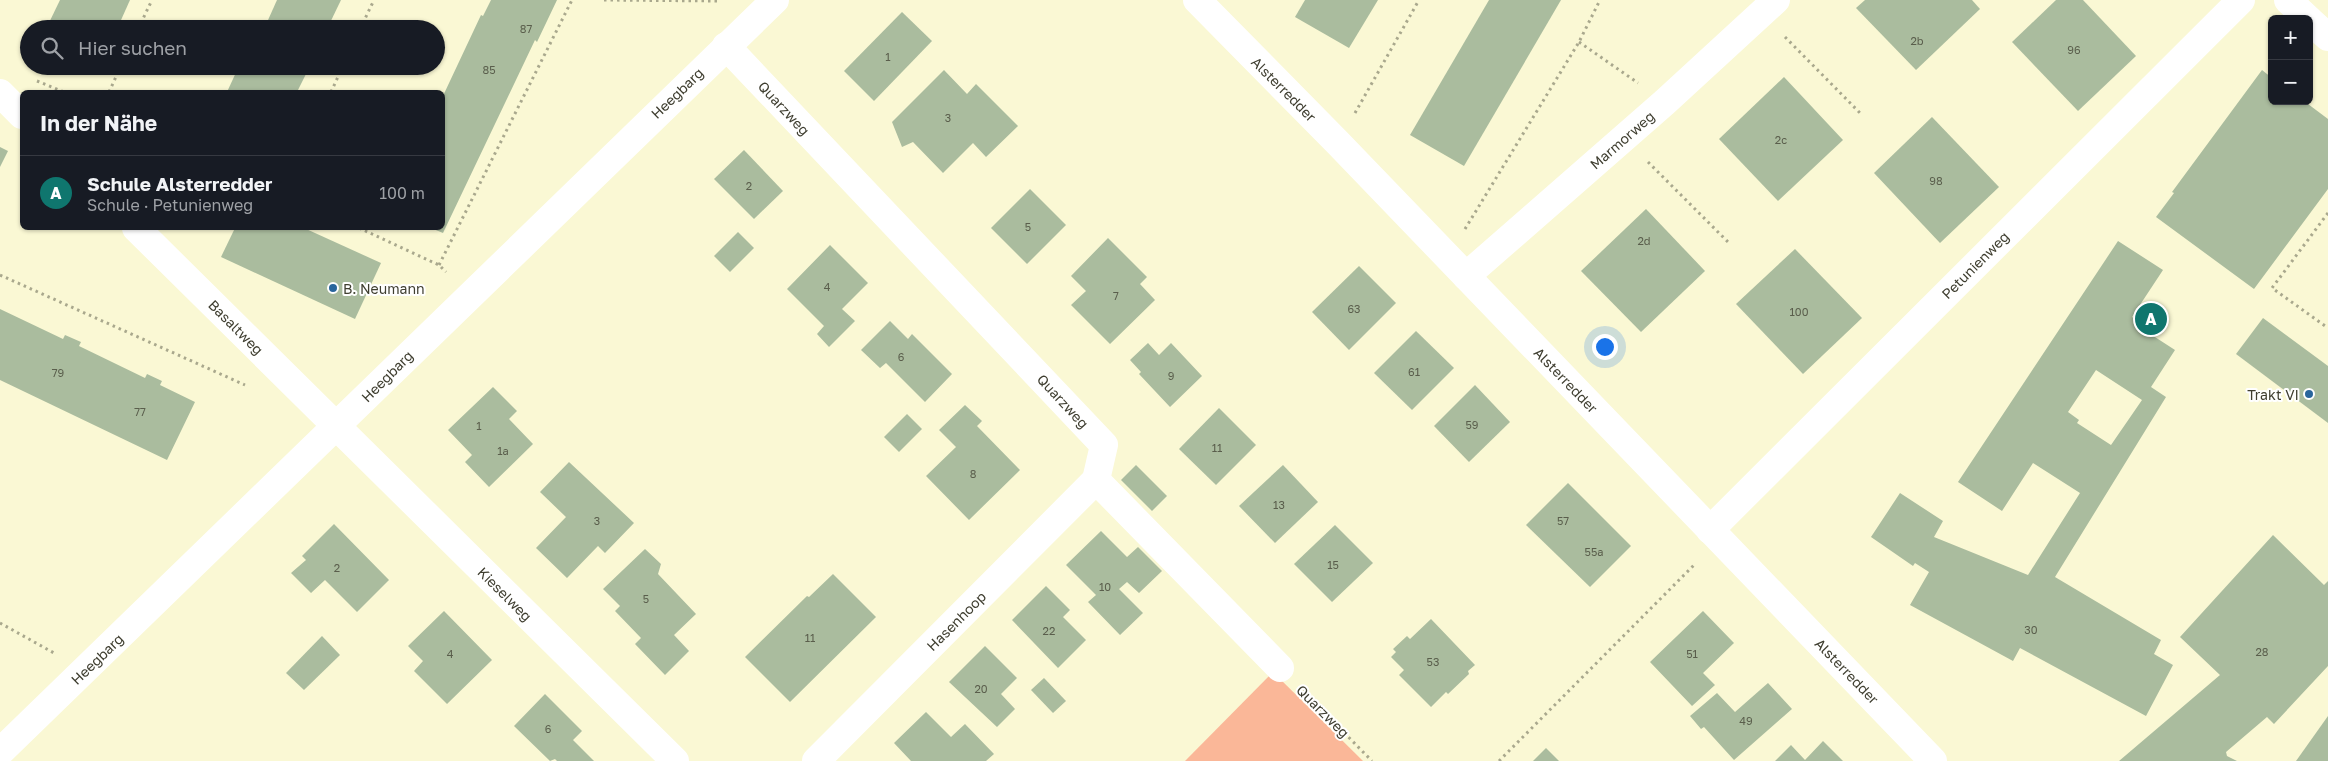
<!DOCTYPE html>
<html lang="de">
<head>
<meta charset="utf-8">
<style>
	body { margin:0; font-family:"Golos Text",sans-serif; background:#242831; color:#f1f3f6 }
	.controls { position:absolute; right:15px; top:15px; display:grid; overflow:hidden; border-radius:8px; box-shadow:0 1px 4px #0004 }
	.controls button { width:45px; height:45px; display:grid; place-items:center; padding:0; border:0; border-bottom:1px solid #363941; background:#171b24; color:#f1f3f6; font:25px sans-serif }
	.you { position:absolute; left:1604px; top:346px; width:18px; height:18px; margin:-12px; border:4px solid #fff; border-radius:50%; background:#1a73e8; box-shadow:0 0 0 8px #1a73e833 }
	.badge { display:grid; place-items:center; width:32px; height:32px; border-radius:50%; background:#0f766e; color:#fff; font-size:16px; font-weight:700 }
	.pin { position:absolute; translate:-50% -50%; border:2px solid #fff; box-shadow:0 1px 5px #0006 }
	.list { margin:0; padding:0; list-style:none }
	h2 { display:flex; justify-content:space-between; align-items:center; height:65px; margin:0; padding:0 20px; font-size:21px }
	h2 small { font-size:16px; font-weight:400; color:#9ea1a6 }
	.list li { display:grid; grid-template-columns:32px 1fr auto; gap:15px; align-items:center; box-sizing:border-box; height:75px; padding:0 20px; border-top:1px solid #363941 }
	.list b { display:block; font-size:19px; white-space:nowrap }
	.list p { margin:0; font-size:16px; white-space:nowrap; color:#9ea1a6 }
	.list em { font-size:16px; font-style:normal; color:#9ea1a6 }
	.icon { flex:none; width:28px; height:28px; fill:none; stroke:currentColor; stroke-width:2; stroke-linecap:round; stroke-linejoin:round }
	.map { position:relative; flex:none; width:2328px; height:761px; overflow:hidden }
	.search { position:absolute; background:#171b24; box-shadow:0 1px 4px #0004; left:20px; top:20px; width:425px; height:55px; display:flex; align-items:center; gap:12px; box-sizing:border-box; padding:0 18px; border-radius:28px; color:#9ea1a6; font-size:19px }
	.panel { position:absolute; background:#171b24; box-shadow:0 1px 4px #0004; left:20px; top:90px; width:425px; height:140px; border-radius:8px }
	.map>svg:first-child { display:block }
	.green { fill:#fab798 }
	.building { fill:#aabc9e; fill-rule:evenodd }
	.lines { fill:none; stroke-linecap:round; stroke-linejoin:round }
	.path { stroke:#a9a88d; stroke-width:3; stroke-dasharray:2.5 4; stroke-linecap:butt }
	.minor { stroke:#fff; stroke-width:28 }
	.poi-dot { fill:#29659c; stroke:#fff; stroke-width:2 }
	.labels { text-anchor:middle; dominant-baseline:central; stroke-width:4; stroke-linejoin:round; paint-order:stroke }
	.number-label { font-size:11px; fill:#5a5e4c }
	.street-label { font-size:14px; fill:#3f3e30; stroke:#fff }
	.poi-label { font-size:14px; fill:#3f3e30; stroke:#fff; text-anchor:start }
</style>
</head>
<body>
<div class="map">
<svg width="2328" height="761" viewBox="0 0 2328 761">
	<rect width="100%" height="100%" fill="#faf8d4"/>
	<polygon class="green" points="1273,672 1363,761 1185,761"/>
	<g class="building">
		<polygon points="60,0 130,0 117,29 46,29"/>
		<polygon points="277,0 341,0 327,29 264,29"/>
		<polygon points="491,0 557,0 537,42 535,40 443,233 431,228 442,228 442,98 481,15 483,16"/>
		<polygon points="1305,0 1378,0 1349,48 1295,17"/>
		<polygon points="1489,0 1561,0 1464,166 1410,135"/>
		<polygon points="1865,0 1972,0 1980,9 1916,70 1856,8"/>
		<polygon points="2056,0 2083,0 2136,56 2078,111 2012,42"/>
		<polygon points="902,12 932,41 874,101 844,71"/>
		<polygon points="84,66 99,66 96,72"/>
		<polygon points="239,66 310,66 297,92 227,92"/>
		<polygon points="944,70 967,94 976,84 1018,126 986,157 973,143 943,173 913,142 902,147 892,122"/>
		<polygon points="2262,70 2272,78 2272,101 2304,101 2328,119 2328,189 2254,289 2156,217 2174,193 2172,192"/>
		<polygon points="1784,77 1843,140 1778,201 1719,139"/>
		<polygon points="1932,117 1999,187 1940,243 1874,173"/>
		<polygon points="0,147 8,151 0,167"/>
		<polygon points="744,150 783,191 754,219 714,179"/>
		<polygon points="1030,189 1066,225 1027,264 991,228"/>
		<polygon points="1646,209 1705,271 1641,332 1581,271"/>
		<polygon points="235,228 304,228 381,263 355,319 221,257"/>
		<polygon points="738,232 754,248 730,272 714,256"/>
		<polygon points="1108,238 1147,277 1140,284 1155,300 1110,344 1071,305 1086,291 1071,276"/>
		<path d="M2118 241 2163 270 2132 317 2144 325 2141 328 2175 350 2151 387 2166 397 2055 577 2161 640 2154 654 2173 665 2146 716 2020 648 2013 661 1910 605 1929 572 1915 563 1913 566 1871 537 1900 493 1943 521 1934 537 2028 575 2080 493 2033 463 2002 511 1958 482ZM2096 370 2142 400 2111 445 2077 423 2079 420 2068 412Z"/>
		<polygon points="830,245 868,283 842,309 855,321 829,347 817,334 824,326 787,289"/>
		<polygon points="1795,249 1862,318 1803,374 1736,304"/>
		<polygon points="1359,266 1396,303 1349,350 1312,312"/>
		<polygon points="0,309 63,339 65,335 81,342 79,346 145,378 147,374 162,381 160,385 195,402 167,460 0,380"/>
		<polygon points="2263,318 2328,366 2328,423 2236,354"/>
		<polygon points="890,321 908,339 912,334 952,374 925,402 886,363 880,368 861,350"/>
		<polygon points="1416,331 1454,368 1412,410 1374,373"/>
		<polygon points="1148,343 1159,355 1171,343 1202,376 1170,407 1139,374 1141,372 1130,360"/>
		<polygon points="1475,385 1510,422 1469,462 1434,426"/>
		<polygon points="493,387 517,411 509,419 533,444 489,487 465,462 472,455 448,430"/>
		<polygon points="965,405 982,421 977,426 1020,470 969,520 926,476 956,447 939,430"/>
		<polygon points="1219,408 1256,445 1216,485 1179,449"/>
		<polygon points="907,414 922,429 899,452 884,437"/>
		<polygon points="569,462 634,523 605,553 598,546 567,578 536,548 566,517 540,492"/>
		<polygon points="1136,465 1167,496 1152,511 1121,480"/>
		<polygon points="1283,465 1318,502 1275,543 1239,506"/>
		<polygon points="1568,483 1631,546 1590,587 1526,525"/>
		<polygon points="334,524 389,580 357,612 325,580 311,593 291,573 306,560 302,556"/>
		<polygon points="1335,525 1373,563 1332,602 1294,564"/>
		<polygon points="1101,531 1127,557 1138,547 1162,571 1139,593 1127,582 1119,589 1143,613 1120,635 1088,602 1096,595 1066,565"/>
		<polygon points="2273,535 2324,585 2328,581 2328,666 2274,724 2267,717 2226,752 2227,756 2237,761 2119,761 2220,675 2180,637"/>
		<polygon points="645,549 661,564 658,574 696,614 674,635 689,651 665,675 635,644 641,638 615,611 620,606 603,589"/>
		<polygon points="833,574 876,617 790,702 745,657 807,596 809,597"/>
		<polygon points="1046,586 1070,610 1063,617 1086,640 1058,668 1012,620"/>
		<polygon points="444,611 492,660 447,704 414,671 423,661 408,646"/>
		<polygon points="1703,611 1734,643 1703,673 1715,685 1692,706 1650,662"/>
		<polygon points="1431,619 1475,665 1468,671 1469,674 1448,694 1446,692 1431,707 1399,675 1404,670 1391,657 1396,652 1393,649 1407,636 1410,639"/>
		<polygon points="322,636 340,655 304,690 286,673"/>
		<polygon points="985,646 1017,678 1001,694 1015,709 997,727 949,682"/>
		<polygon points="1044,678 1066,701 1053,713 1031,690"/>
		<polygon points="1768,683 1792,709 1734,760 1704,727 1701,729 1690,716 1717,693 1735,712"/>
		<polygon points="545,694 582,731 573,740 594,761 557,761 555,759 550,761 514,726"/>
		<polygon points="926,712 951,737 965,724 994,754 986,761 911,761 894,743"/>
		<polygon points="2328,716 2328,761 2296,761"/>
		<polygon points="1823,741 1843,761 1775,761 1791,745 1805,760"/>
		<polygon points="1546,748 1559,761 1533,761"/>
	</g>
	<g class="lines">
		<g class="path">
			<polyline points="604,0 720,1"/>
			<polyline points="138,29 152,0"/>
			<polyline points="360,29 374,0"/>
			<polyline points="1785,37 1860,113"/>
			<polyline points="1579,42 1638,83"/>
			<polyline points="37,81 64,92"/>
			<polyline points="109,92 121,66"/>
			<polyline points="331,92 343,66"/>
			<polyline points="1355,113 1419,0"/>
			<polyline points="1648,162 1729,243"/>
			<polyline points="2328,213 2272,288 2328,328"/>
			<polyline points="359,228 439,265 446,272"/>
			<polyline points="1465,229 1579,42 1600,0"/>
			<polyline points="439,265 572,0"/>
			<polyline points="0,275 245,385"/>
			<polyline points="0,623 54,653"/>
			<polyline points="1303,691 1372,761"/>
			<polyline points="1499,761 1696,563"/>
		</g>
		<g class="minor">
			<polyline points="1197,0 1338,143 1933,761"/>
			<polyline points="2288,0 2308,19"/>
			<polyline points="2309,20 2328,37"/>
			<polyline points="726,46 1104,445 1096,480"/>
			<polyline points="0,93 22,115"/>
			<polyline points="136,228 675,761"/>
			<polyline points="1466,276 1665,102 1776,0"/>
			<polyline points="1096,480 1280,668"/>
			<polyline points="1710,530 2241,0"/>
			<polyline points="0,752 775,0"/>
			<polyline points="816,761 1096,480"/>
		</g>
	</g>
	<g class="poi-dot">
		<circle cx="333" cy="288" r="5"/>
		<circle cx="2309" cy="394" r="5"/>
	</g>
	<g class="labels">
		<g class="number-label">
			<text x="526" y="28">87</text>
			<text x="1917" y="40">2b</text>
			<text x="2074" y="49">96</text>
			<text x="888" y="56">1</text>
			<text x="489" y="69">85</text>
			<text x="948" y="117">3</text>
			<text x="1781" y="139">2c</text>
			<text x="1936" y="180">98</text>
			<text x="749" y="185">2</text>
			<text x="1028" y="226">5</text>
			<text x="1644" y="240">2d</text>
			<text x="827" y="286">4</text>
			<text x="1116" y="295">7</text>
			<text x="1354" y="308">63</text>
			<text x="1799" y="311">100</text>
			<text x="901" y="356">6</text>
			<text x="1414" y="371">61</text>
			<text x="58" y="372">79</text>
			<text x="1171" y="375">9</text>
			<text x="140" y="411">77</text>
			<text x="1472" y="424">59</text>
			<text x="479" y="425">1</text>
			<text x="1217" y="447">11</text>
			<text x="503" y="450">1a</text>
			<text x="973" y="473">8</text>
			<text x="1279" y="504">13</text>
			<text x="597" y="520">3</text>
			<text x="1563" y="520">57</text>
			<text x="1594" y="551">55a</text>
			<text x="1333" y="564">15</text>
			<text x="337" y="567">2</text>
			<text x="1105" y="586">10</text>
			<text x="646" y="598">5</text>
			<text x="2031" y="629">30</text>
			<text x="1049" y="630">22</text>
			<text x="810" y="637">11</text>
			<text x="2262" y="651">28</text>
			<text x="450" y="653">4</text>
			<text x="1692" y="653">51</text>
			<text x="1433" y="661">53</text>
			<text x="981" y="688">20</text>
			<text x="1746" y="720">49</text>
			<text x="548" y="728">6</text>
		</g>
		<g class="street-label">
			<text transform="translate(1284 89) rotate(45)">Alsterredder</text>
			<text transform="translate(677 93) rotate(-44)">Heegbarg</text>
			<text transform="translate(784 108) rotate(47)">Quarzweg</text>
			<text transform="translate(1622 140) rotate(-41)">Marmorweg</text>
			<text transform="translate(1975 265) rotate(-45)">Petunienweg</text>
			<text transform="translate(236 327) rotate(45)">Basaltweg</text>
			<text transform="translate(387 376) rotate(-45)">Heegbarg</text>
			<text transform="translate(1566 380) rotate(46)">Alsterredder</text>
			<text transform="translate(1063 401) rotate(47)">Quarzweg</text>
			<text transform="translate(505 594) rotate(45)">Kieselweg</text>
			<text transform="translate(956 621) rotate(-45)">Hasenhoop</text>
			<text transform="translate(97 659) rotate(-44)">Heegbarg</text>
			<text transform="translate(1847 671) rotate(46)">Alsterredder</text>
			<text transform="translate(1323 711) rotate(45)">Quarzweg</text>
		</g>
		<g class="poi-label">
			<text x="343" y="288">B. Neumann</text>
			<text x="2299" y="394" text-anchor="end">Trakt VI</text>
		</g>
	</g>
</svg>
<div class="controls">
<button>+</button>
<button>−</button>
</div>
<div class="you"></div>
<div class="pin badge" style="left:2151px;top:319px">A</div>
<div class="search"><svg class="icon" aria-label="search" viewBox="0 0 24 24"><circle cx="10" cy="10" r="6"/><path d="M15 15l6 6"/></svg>Hier suchen</div>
<section class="panel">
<h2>In der Nähe<small></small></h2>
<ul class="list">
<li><span class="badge">A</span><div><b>Schule Alsterredder</b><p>Schule · Petunienweg</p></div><em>100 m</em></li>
</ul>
</section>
</div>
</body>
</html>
